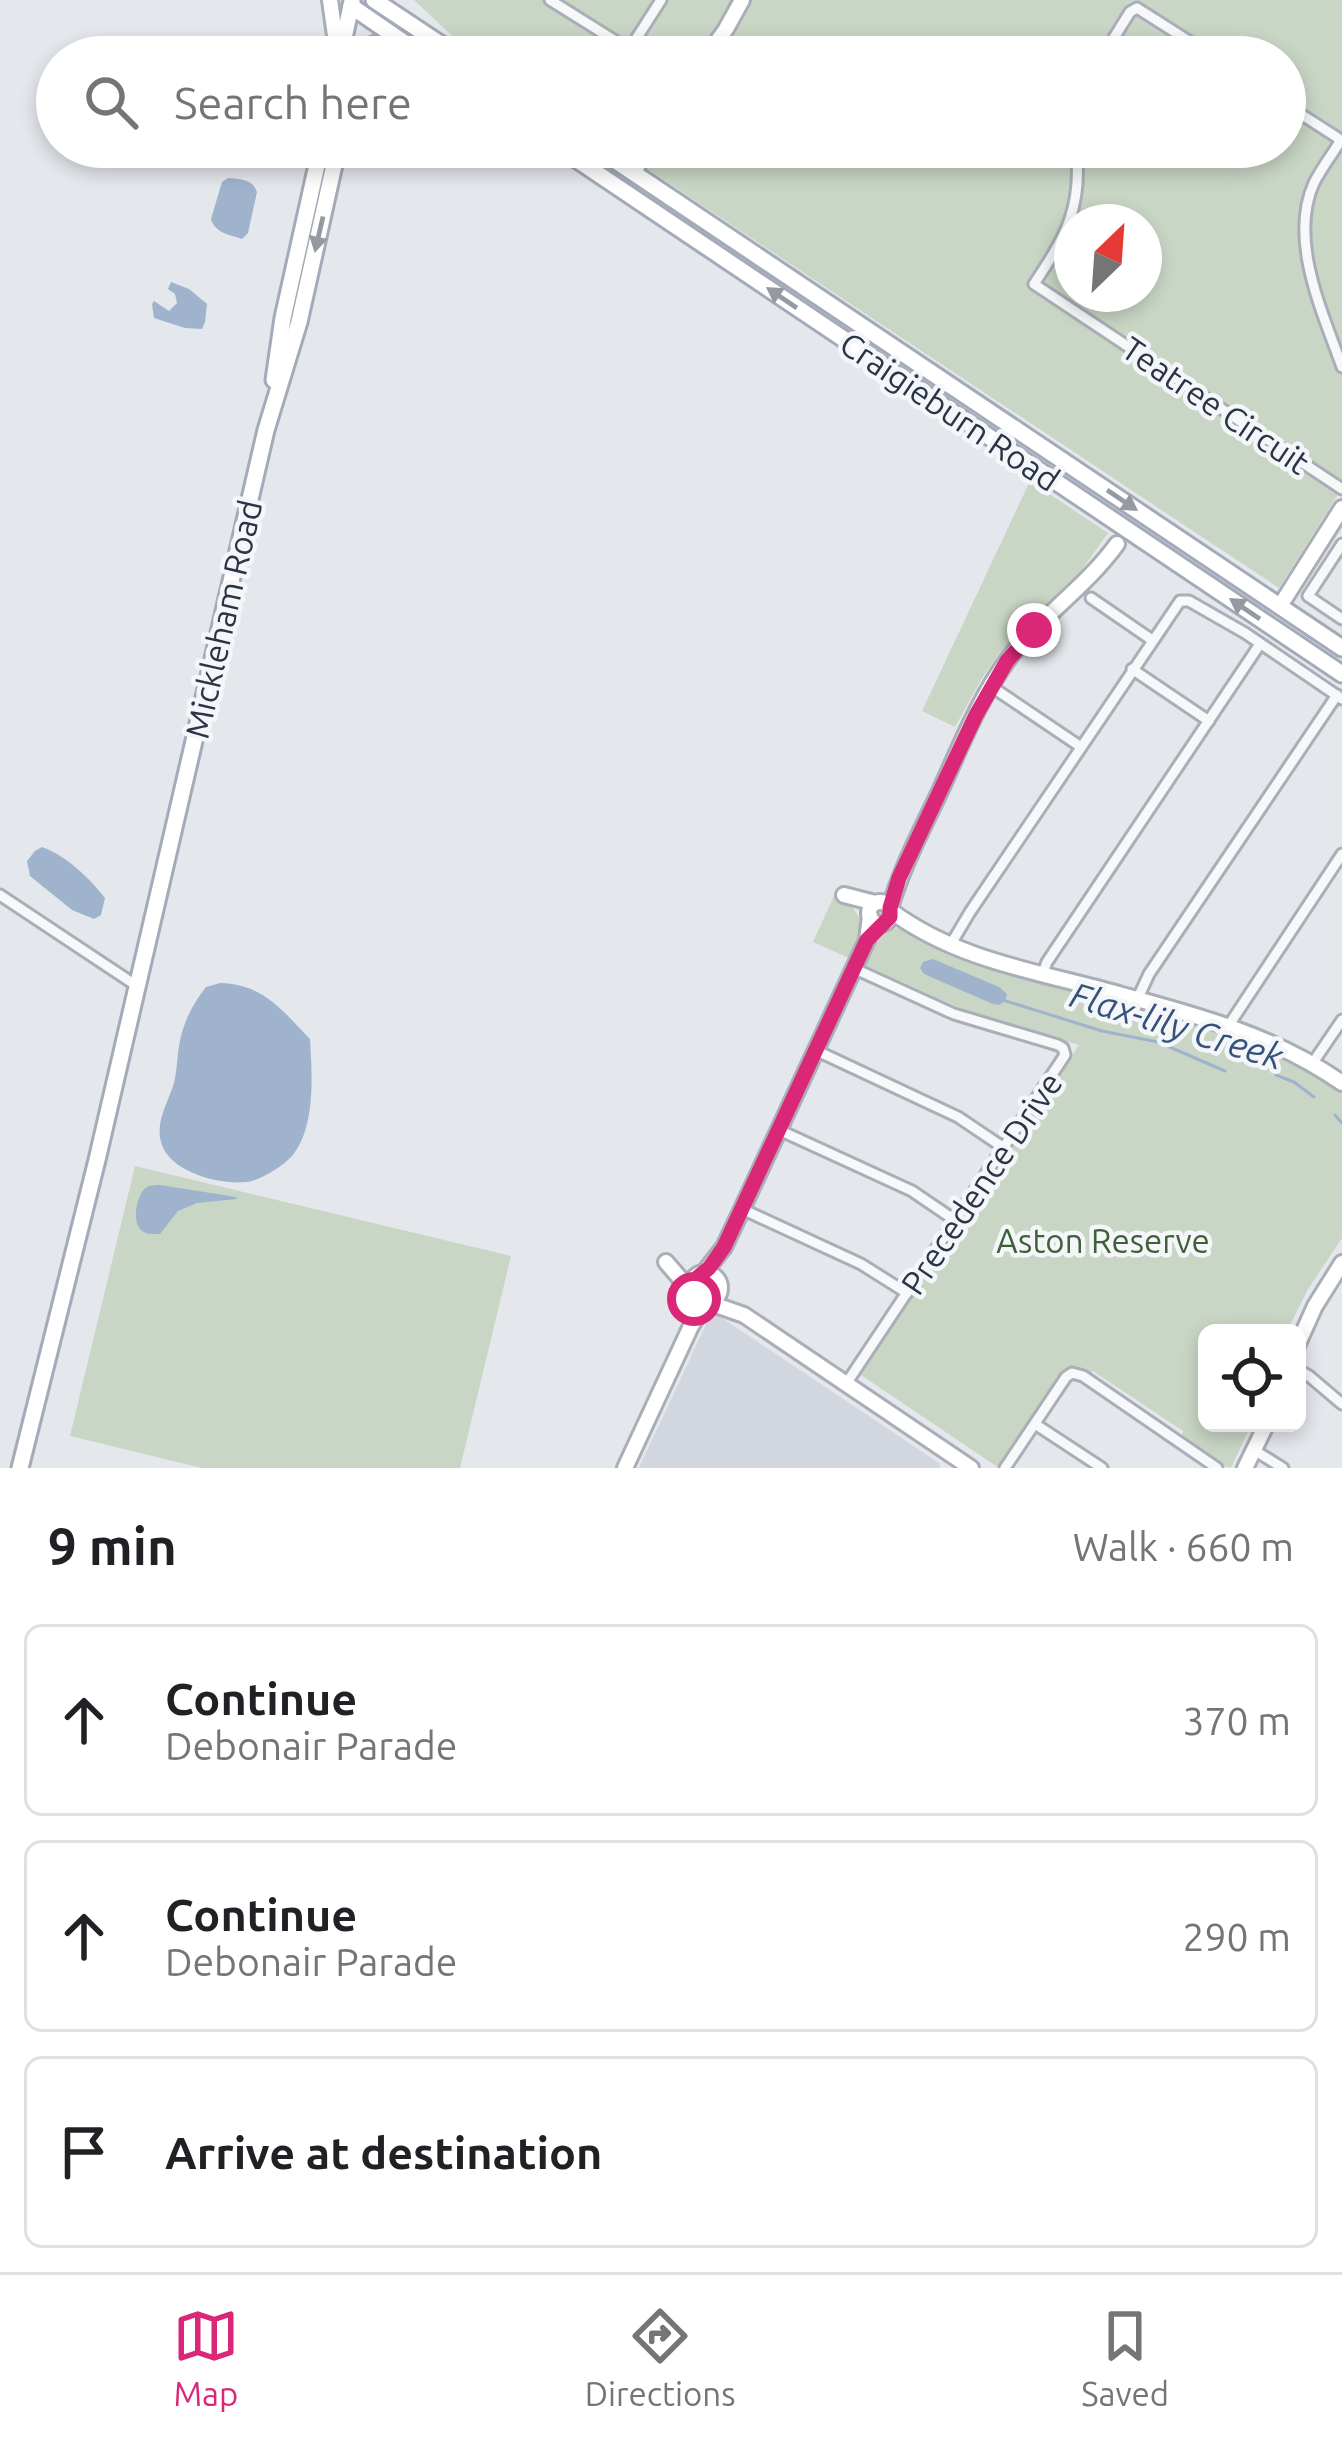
<!DOCTYPE html>
<html lang="en">
<head>
<meta charset="utf-8">
<style>
	body { margin:0; font-family:Ubuntu,sans-serif; background:#f6f6f6; color:#202124 }
	.controls { position:absolute; right:36px; bottom:36px; display:grid; overflow:hidden; border-radius:18px; box-shadow:0 6px 18px #0003 }
	.controls button { width:108px; height:108px; display:grid; place-items:center; padding:0; border:0; border-bottom:3px solid #e0e0e0; background:#fff; color:#202124; font:60px sans-serif }
	.compass { position:absolute; left:1054px; top:204px; width:108px; height:108px; border-radius:50%; background:#fff; box-shadow:0 6px 18px #0003; rotate:25deg }
	.stop { position:absolute; width:36px; height:36px; margin:-27px; border:9px solid #db2777; border-radius:50%; background:#fff }
	.stop.end { background:#db2777; border-color:#fff; box-shadow:0 3px 12px #0008 }
	.list { margin:0; padding:0; list-style:none }
	h2 { display:flex; justify-content:space-between; align-items:center; height:156px; margin:0; padding:0 48px; font-size:51px }
	h2 small { font-size:39px; font-weight:400; color:#757577 }
	.list li { display:grid; grid-template-columns:78px 1fr auto; gap:36px; align-items:center; box-sizing:border-box; height:192px; margin:0 24px 24px; padding:0 24px; border:3px solid #e0e0e0; border-radius:18px }
	.list b { display:block; font-size:45px; white-space:nowrap }
	.list p { margin:0; font-size:39px; white-space:nowrap; color:#757577 }
	.list em { font-size:39px; font-style:normal; color:#757577 }
	.icon { flex:none; width:66px; height:66px; fill:none; stroke:currentColor; stroke-width:2; stroke-linecap:round; stroke-linejoin:round }
	.map { position:relative; flex:none; width:1342px; height:1468px; overflow:hidden }
	.search { position:absolute; background:#fff; box-shadow:0 6px 18px #0003; left:36px; right:36px; top:36px; height:132px; display:flex; align-items:center; gap:30px; box-sizing:border-box; padding:0 42px; border-radius:66px; color:#757577; font-size:45px }
	.sheet { height:804px; background:#fff }
	nav { display:flex; justify-content:space-around; align-items:center; box-sizing:border-box; height:168px; border-top:3px solid #e0e0e0; background:#fff; font-size:33px; color:#757577 }
	nav a { display:grid; justify-items:center; gap:6px }
	nav .on { color:#db2777 }
	.map>svg:first-child { display:block }
	.built { fill:#d2d6de }
	.green { fill:#c9d6c5; fill-rule:evenodd }
	.water { fill:#9fb4cc }
	.lines { fill:none; stroke-linecap:round; stroke-linejoin:round }
	.stream { stroke:#9fb4cc; stroke-width:3 }
	.street-casing { stroke:#a9aeb7; stroke-width:15 }
	.secondary-casing { stroke:#a9aeb7; stroke-width:20 }
	.primary-casing { stroke:#a3abb8; stroke-width:21 }
	.street { stroke:#f7f8fa; stroke-width:9 }
	.secondary { stroke:#fff; stroke-width:14 }
	.primary { stroke:#fff; stroke-width:15 }
	.oneway { fill:#959aa2 }
	.route { stroke:#db2777; stroke-width:15 }
	.labels { text-anchor:middle; dominant-baseline:central; stroke-width:9; stroke-linejoin:round; paint-order:stroke }
	.street-label { font-size:33px; fill:#2b3445; stroke:#f4f6f9 }
	.park-label { font-size:33px; fill:#3f6138; stroke:#f4f6f9 }
	.water-label { font-size:36px; font-style:italic; fill:#34527a; stroke:#f4f6f9 }
</style>
</head>
<body>
<div class="map">
<svg width="1342" height="1468" viewBox="0 0 1342 1468">
	<rect width="100%" height="100%" fill="#e4e7ec"/>
	<polygon class="built" points="716,1314 939,1463 940,1468 639,1468 709,1318"/>
	<g class="green">
		<path d="M414 0H1342V488L1279 588 614 147H1285V57H479L462 45ZM1072 222H1144V294H1072Z"/>
		<polygon points="1030,481 1108,533 1080,572 1032,617 998,655 982,678 955,727 922,711"/>
		<polygon points="834,896 853,908 863,923 849,958 813,942"/>
		<path d="M901 928 990 967 1222 1028 1308 1067 1342 1088V1238L1308 1289 1286 1333H1207V1423H1252L1231 1468C1212 1463 1197 1448 1181 1437L1183 1431 1093 1371 1089 1375 1069 1366 999 1468 861 1375 1079 1045 971 1013 864 965C871 945 876 927 901 928Z"/>
		<polygon points="135,1166 511,1256 460,1468 202,1468 70,1436"/>
	</g>
	<g class="water">
		<path d="M228 178C240 179 253 179 257 192L248 233 242 239C230 235 215 233 211 219L222 182Z"/>
		<polygon points="171,282 189,289 207,304 205,322 202,329 185,328 154,318 152,304 154,301 169,311 177,303 175,294 168,289"/>
		<path d="M42 847C67 856 89 878 105 898L101 915 94 919 72 910 30 876 27 861 35 851Z"/>
		<polygon points="933,959 999,987 1007,994 1005,1001 999,1005 993,1004 924,974 920,968 923,962"/>
		<path d="M220 983C263 984 282 1010 310 1039 312 1074 316 1127 292 1156 283 1166 265 1177 252 1181 226 1187 172 1174 162 1145 154 1123 168 1103 174 1083 177 1071 177 1058 179 1046 183 1022 192 1005 206 987Z"/>
		<path d="M160 1185 236 1197 237 1199 197 1203 178 1211 160 1234C154 1234 146 1235 141 1230 131 1221 137 1190 149 1186 153 1185 156 1185 160 1185Z"/>
	</g>
	<g class="lines">
		<g class="stream">
			<polyline points="1006,1001 1102,1031 1158,1042 1225,1071"/>
			<polyline points="1276,1075 1294,1082 1314,1097"/>
			<polyline points="1335,1115 1342,1123"/>
		</g>
		<g class="street-casing">
			<g id="street">
				<polyline points="550,0 641,57"/>
				<polyline points="629,50 661,0"/>
				<polyline points="491,55 494,57"/>
				<polyline points="1102,57 1130,12 1137,8 1214,57"/>
				<path d="M1285 104 1338 138 1339 143C1331 156 1321 169 1314 183 1288 240 1323 313 1342 367"/>
				<path d="M1076 147C1083 207 1066 236 1034 284L1342 489"/>
				<polyline points="1342,544 1308,596 1342,619"/>
				<polyline points="1091,598 1152,640"/>
				<polyline points="1132,669 1209,721"/>
				<polyline points="992,687 1081,747"/>
				<polyline points="0,895 137,986"/>
				<polyline points="951,944 970,912 1180,601 1189,601 1245,633 1342,699"/>
				<polyline points="1042,975 1047,962 1260,644"/>
				<polyline points="1137,1000 1149,974 1337,695"/>
				<polyline points="1229,1025 1342,854"/>
				<polyline points="815,1050 958,1117 1004,1148"/>
				<polyline points="1312,1064 1342,1020"/>
				<polyline points="779,1130 912,1191 956,1221"/>
				<polyline points="742,1209 861,1264 907,1293"/>
				<polyline points="1297,1369 1309,1376 1342,1404"/>
				<polyline points="846,1384 1065,1055 1063,1048 1058,1045 954,1014 853,968"/>
				<polyline points="1035,1424 1102,1468"/>
				<polyline points="1254,1450 1283,1468"/>
				<polyline points="1005,1468 1066,1377 1072,1373 1083,1376 1217,1468"/>
			</g>
		</g>
		<g class="secondary-casing">
			<g id="secondary">
				<polyline points="330,0 338,57"/>
				<polyline points="706,57 726,29 742,0"/>
				<polyline points="633,173 649,147"/>
				<polyline points="1280,606 1342,508"/>
				<polyline points="844,895 875,903"/>
				<circle cx="880" cy="913" r="11"/>
				<path d="M890 908C902 866 923 828 941 789 961 745 980 697 1009 658 1041 616 1086 587 1117 544"/>
				<path d="M891 911C960 962 1042 972 1122 995 1199 1016 1275 1036 1342 1083"/>
				<polyline points="666,1262 690,1290"/>
				<circle cx="705" cy="1288" r="15"/>
				<polyline points="703,1274 724,1247 742,1209 867,940 870,916"/>
				<polyline points="710,1303 744,1315 971,1468"/>
				<polyline points="1297,1346 1315,1306 1342,1263"/>
				<polyline points="625,1468 691,1326 706,1303"/>
				<polyline points="1245,1468 1267,1423"/>
			</g>
		</g>
		<g class="primary-casing">
			<g id="primary">
				<polyline points="374,0 460,57"/>
				<polyline points="351,6 425,57"/>
				<path d="M360 53C372 40 388 43 403 48"/>
				<polyline points="340,57 352,1"/>
				<polyline points="558,147 1342,674"/>
				<polyline points="595,147 1342,648"/>
				<polyline points="274,380 283,318 321,147"/>
				<polyline points="20,1468 97,1160 266,430 299,322 338,147"/>
			</g>
		</g>
		<use href="#street" class="street"/>
		<use href="#secondary" class="secondary"/>
		<use href="#primary" class="primary"/>
	</g>
	<defs><path id="oneway-solid" d="M-6-.8H1V-3.2L6.5 0L1 3.2V.8H-6Z" transform="scale(3)"/></defs>
	<g class="oneway">
		<use href="#oneway-solid" transform="translate(319 234) rotate(103)"/>
		<use href="#oneway-solid" transform="translate(782 298) rotate(-146)"/>
		<use href="#oneway-solid" transform="translate(1122 500) rotate(34)"/>
		<use href="#oneway-solid" transform="translate(1245 609) rotate(-146)"/>
	</g>
	<g class="lines">
		<polyline class="route" points="694,1299 691,1293 692,1282 709,1268 724,1247 867,940 890,917 890,908 899,878 976,715 1007,661 1034,630"/>
	</g>
	<g class="labels">
		<g class="street-label">
			<text transform="translate(1216 405) rotate(34)">Teatree Circuit</text>
			<text transform="translate(950 411) rotate(34)">Craigieburn Road</text>
			<text transform="translate(223 619) rotate(-77)">Mickleham Road</text>
			<text transform="translate(981 1183) rotate(-56)">Precedence Drive</text>
		</g>
		<g class="park-label">
			<text x="1103" y="1240">Aston Reserve</text>
		</g>
		<g class="water-label">
			<text transform="translate(1177 1025) rotate(17)">Flax-lily Creek</text>
		</g>
	</g>
</svg>
<div class="controls">
<button><svg class="icon" aria-label="locate" viewBox="0 0 24 24"><circle cx="12" cy="12" r="6"/><path d="M12 2v4M12 18v4M2 12h4M18 12h4"/></svg></button>
</div>
<svg class="compass" viewBox="-18 -18 36 36"><path d="M0-13l5 13h-10z" fill="#e53935"/><path d="M0 13l5-13h-10z" fill="#757577"/></svg>
<div class="stop" style="left:694px;top:1299px"></div>
<div class="stop end" style="left:1034px;top:630px"></div>
<div class="search"><svg class="icon" aria-label="search" viewBox="0 0 24 24"><circle cx="10" cy="10" r="6"/><path d="M15 15l6 6"/></svg>Search here</div>
</div>
<section class="sheet">
<h2>9 min<small>Walk · 660 m</small></h2>
<ul class="list">
<li><svg class="icon" aria-label="ahead" viewBox="0 0 24 24"><path d="M12 20V5M6 11l6-6 6 6"/></svg><div><b>Continue</b><p>Debonair Parade</p></div><em>370 m</em></li>
<li><svg class="icon" aria-label="ahead" viewBox="0 0 24 24"><path d="M12 20V5M6 11l6-6 6 6"/></svg><div><b>Continue</b><p>Debonair Parade</p></div><em>290 m</em></li>
<li><svg class="icon" aria-label="arrive" viewBox="0 0 24 24"><path d="M6 21V4h12l-3 4 3 4H6"/></svg><div><b>Arrive at destination</b></div></li>
</ul>
</section>
<nav>
<a class="on"><svg class="icon" aria-label="map" viewBox="0 0 24 24"><path d="M3 6l6-2 6 2 6-2v14l-6 2-6-2-6 2zM9 4v14M15 6v14"/></svg>Map</a>
<a><svg class="icon" aria-label="directions" viewBox="0 0 24 24"><path d="M12 3l9 9-9 9-9-9zM9 14v-3h6M13 9l2 2-2 2"/></svg>Directions</a>
<a><svg class="icon" aria-label="saved" viewBox="0 0 24 24"><path d="M7 4h10v16l-5-4-5 4z"/></svg>Saved</a>
</nav>
</body>
</html>
